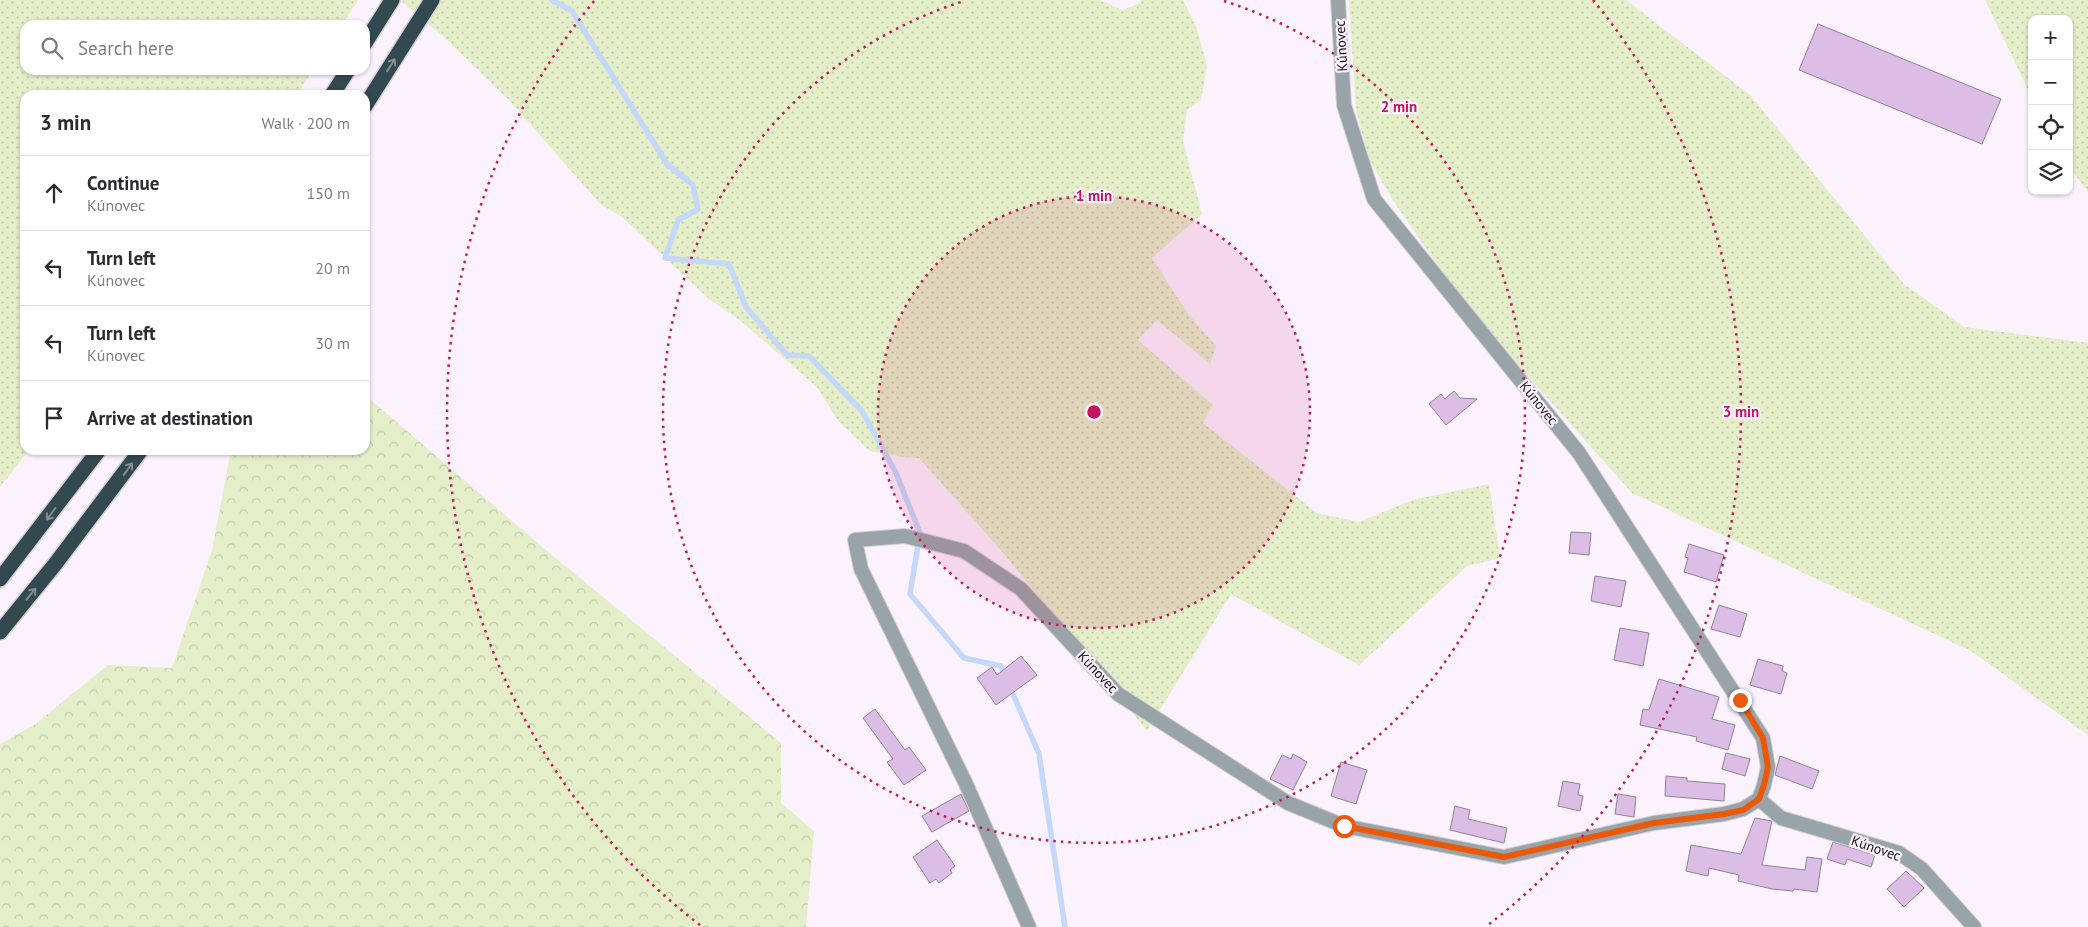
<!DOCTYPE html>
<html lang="en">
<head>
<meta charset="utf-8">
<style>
	body { margin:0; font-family:"PT Sans",sans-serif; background:#f7f7f7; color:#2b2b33 }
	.controls { position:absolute; right:15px; top:15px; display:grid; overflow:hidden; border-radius:10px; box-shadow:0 1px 4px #0004 }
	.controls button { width:45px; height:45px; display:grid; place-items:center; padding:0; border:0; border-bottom:1px solid #e1e1e2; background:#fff; color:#2b2b33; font:25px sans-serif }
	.stop { position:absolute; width:15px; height:15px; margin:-11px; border:4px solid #ea580c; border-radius:50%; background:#fff }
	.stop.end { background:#ea580c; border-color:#fff; box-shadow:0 1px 5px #0008 }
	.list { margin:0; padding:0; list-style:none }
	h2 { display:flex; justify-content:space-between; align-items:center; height:65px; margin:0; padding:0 20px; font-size:21px }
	h2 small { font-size:16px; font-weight:400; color:#7c7c81 }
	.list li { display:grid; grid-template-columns:32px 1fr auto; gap:15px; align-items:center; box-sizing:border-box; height:75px; padding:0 20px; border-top:1px solid #e1e1e2 }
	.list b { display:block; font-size:19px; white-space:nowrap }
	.list p { margin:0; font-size:16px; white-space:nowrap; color:#7c7c81 }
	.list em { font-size:16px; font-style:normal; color:#7c7c81 }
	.icon { flex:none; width:28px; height:28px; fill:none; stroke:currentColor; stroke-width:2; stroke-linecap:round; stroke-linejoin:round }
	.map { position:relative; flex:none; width:2088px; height:927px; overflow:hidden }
	.search { position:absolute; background:#fff; box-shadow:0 1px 4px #0004; left:20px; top:20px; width:350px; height:55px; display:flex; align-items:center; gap:12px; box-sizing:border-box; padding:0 18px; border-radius:15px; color:#7c7c81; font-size:19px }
	.panel { position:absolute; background:#fff; box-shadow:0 1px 4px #0004; left:20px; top:90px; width:350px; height:365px; border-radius:15px }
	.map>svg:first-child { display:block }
	.grass { fill:url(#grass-dots) }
	.forest { fill:url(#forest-crowns) }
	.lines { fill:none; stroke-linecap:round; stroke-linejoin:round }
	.stream { stroke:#c5d8f9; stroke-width:5.5 }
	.building { fill:#dbbde5; stroke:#8f8294 }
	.minor-casing { stroke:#d6ced9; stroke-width:16 }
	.motorway-casing { stroke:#d6ced9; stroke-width:18 }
	.minor { stroke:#98a4a7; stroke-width:14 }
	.motorway { stroke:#32494f; stroke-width:15 }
	.oneway { stroke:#828d95 }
	.route { stroke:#ea580c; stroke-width:6 }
	.ring { fill:none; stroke:#c2185b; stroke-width:2.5; stroke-dasharray:2.5 5 }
	.labels { text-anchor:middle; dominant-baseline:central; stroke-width:4.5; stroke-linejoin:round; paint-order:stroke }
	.street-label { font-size:14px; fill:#140f16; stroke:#fbf2fe }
	.centre { fill:#c2185b; stroke:#fbf2fe; stroke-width:2.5 }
	.ring-label { font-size:15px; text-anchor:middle; font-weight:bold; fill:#c2185b; stroke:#fbf2fe; stroke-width:4.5; stroke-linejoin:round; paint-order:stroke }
</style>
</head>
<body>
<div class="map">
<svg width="2088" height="927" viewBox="0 0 2088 927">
	<defs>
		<pattern id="grass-dots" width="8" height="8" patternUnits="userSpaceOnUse" patternTransform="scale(1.25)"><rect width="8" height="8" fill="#e4eec9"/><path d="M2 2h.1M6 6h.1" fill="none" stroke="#c3cbac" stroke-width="1.8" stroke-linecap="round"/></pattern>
		<pattern id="forest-crowns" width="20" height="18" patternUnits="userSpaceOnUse" patternTransform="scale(1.25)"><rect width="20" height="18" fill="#e4eec9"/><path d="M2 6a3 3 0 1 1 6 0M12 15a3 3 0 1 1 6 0" fill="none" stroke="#c3cbac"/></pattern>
	</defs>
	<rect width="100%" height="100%" fill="#fbf2fe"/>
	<g class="grass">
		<polygon points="0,0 358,0 342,25 25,25 25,70 313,70 297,95 25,95 25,450 29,450 0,487"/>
		<polygon points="400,0 1099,0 1122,10 1138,4 1142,0 1183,0 1196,26 1207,65 1201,100 1187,110 1183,141 1202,214 1152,258 1189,315 1216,346 1210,364 1157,320 1138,340 1213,405 1203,423 1317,513 1359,522 1412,500 1489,484 1500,558 1467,566 1359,665 1231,594 1147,731 1005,555 919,458 903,457 870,451 839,422 817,387 741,321 709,299 622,217 600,204 510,101 446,39"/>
		<polygon points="1349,0 1626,0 1750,95 1904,284 1964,327 2088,343 2088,735 1971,651 1632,493 1468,309 1392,199 1369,159 1356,110"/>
		<polygon points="1985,0 2088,0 2088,192 2069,167 2069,19 2032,19 2032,98"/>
	</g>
	<polygon class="forest" points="365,395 547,551 781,743 781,803 814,831 806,927 0,927 0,744 34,725 108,665 172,668 212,550 231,450 365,450"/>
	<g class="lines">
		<g class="stream">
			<polyline points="552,0 572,11 667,164 693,185 698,209 678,220 665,258 729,264 746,307 787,355 809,356 862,411 896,473 920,533 910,594 964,658 1001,666 1005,676"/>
			<polyline points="1010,687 1039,754 1065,927"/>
		</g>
	</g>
	<g class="building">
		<polygon points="1818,24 2001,99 1982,144 1799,70"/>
		<polygon points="1454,391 1460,398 1477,399 1446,425 1429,404 1441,394 1445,399"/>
		<polygon points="1571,532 1591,533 1589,555 1569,553"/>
		<polygon points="1689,544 1724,555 1716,582 1684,572 1688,558 1685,557"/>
		<polygon points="1595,576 1626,581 1621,607 1591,601"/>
		<polygon points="1719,605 1747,614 1740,637 1711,629"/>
		<polygon points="1620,628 1649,633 1643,666 1614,660"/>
		<polygon points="1021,656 1037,675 996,705 977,678 992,667 997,675"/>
		<polygon points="1758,659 1783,666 1782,671 1787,673 1781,694 1750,685"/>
		<polygon points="1659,679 1719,697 1712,719 1735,725 1728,750 1696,741 1697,737 1640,725 1643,709 1649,710"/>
		<polygon points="875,709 905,750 909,747 926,770 904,785 887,762 893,759 863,718"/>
		<polygon points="1726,753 1750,759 1745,776 1722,769"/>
		<polygon points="1293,754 1307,762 1293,790 1270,779 1282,755 1291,759"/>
		<polygon points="1780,756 1819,771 1812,789 1775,775"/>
		<polygon points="1341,762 1367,770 1356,804 1331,796"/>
		<polygon points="1666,776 1687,778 1687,781 1725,784 1724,801 1665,796"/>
		<polygon points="1563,781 1580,784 1578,795 1583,796 1580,811 1558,806"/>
		<polygon points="961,794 969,811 932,832 922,816"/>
		<polygon points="1618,794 1636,797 1634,817 1615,814"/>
		<polygon points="1455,806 1470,810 1468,819 1507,828 1504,843 1450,830"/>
		<polygon points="1755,818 1772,821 1762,865 1805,870 1807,857 1822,859 1817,892 1794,889 1793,891 1772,889 1738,881 1739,875 1709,868 1708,876 1686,871 1691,845 1741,854"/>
		<polygon points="937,840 955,866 950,870 952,873 939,883 936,879 930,883 913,857"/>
		<polygon points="1833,842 1875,855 1871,867 1847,859 1845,865 1827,859"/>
		<polygon points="1906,871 1924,888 1904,907 1887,889"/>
	</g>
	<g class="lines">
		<g class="minor-casing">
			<g id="minor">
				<polyline points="1759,799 1781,818 1899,853 1922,869 1974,927"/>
				<polyline points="1029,927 966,784 861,569 855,540 905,536 964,551 1021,589 1118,694 1288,803 1344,826 1504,857 1654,823 1724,814 1743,809 1759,799 1764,785 1768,767 1763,738 1579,453 1374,199 1344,105 1338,0"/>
			</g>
		</g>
		<g class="motorway-casing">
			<g id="motorway">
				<polyline points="365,43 392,0"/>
				<polyline points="332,95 348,70"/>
				<polyline points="365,106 432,0"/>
				<polyline points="0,579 99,450"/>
				<polyline points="0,632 56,563 141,450"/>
			</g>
		</g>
		<use href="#minor" class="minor"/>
		<use href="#motorway" class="motorway"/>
	</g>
	<defs><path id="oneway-shaft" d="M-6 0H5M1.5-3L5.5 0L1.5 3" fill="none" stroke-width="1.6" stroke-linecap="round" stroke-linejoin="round" transform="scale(1.25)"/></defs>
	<g class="oneway">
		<use href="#oneway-shaft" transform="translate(391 65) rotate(-58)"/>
		<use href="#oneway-shaft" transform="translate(128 469) rotate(-55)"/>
		<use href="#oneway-shaft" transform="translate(51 514) rotate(127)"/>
		<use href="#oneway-shaft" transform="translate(31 594) rotate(-51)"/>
	</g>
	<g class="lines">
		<polyline class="route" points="1344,826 1504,857 1654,823 1724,814 1743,810 1759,799 1764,785 1768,767 1763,738 1740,700"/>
	</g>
	<circle cx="1094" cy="412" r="216" fill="#c2185b" fill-opacity=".12"/>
	<g class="ring">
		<circle cx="1094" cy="412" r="216"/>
		<path d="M1224 1A431 431 0 1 1 964 1"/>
		<path d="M700 925A647 647 0 0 1 595 0M1593 0A647 647 0 0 1 1488 925"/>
	</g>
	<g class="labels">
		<g class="street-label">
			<text transform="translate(1341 46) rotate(-93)">Kúnovec</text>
			<text transform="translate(1539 403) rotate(51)">Kúnovec</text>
			<text transform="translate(1098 672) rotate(47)">Kúnovec</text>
			<text transform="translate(1876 848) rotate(19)">Kúnovec</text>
		</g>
	</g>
	<circle cx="1094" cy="412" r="8" class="centre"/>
	<g class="ring-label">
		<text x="1399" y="112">2 min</text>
		<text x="1094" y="201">1 min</text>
		<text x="1741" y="417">3 min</text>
	</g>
</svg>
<div class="controls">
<button>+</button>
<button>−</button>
<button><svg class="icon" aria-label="locate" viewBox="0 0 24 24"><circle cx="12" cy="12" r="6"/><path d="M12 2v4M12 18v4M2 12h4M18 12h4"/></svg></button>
<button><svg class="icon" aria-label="layers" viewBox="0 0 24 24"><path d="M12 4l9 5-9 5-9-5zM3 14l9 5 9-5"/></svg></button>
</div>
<div class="stop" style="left:1344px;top:826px"></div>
<div class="stop end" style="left:1740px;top:700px"></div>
<div class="search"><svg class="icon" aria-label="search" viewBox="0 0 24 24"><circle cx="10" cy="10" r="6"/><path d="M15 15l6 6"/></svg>Search here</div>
<section class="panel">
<h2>3 min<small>Walk · 200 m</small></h2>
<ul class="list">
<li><svg class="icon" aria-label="ahead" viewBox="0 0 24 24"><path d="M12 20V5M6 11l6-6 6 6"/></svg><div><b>Continue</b><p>Kúnovec</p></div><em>150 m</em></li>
<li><svg class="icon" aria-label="left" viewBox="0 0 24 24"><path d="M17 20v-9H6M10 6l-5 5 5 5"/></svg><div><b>Turn left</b><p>Kúnovec</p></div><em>20 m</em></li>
<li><svg class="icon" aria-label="left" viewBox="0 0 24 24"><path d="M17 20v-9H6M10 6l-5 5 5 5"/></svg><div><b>Turn left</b><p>Kúnovec</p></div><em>30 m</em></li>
<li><svg class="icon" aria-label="arrive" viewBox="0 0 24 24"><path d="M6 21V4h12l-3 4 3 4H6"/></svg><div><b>Arrive at destination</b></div></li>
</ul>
</section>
</div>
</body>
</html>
